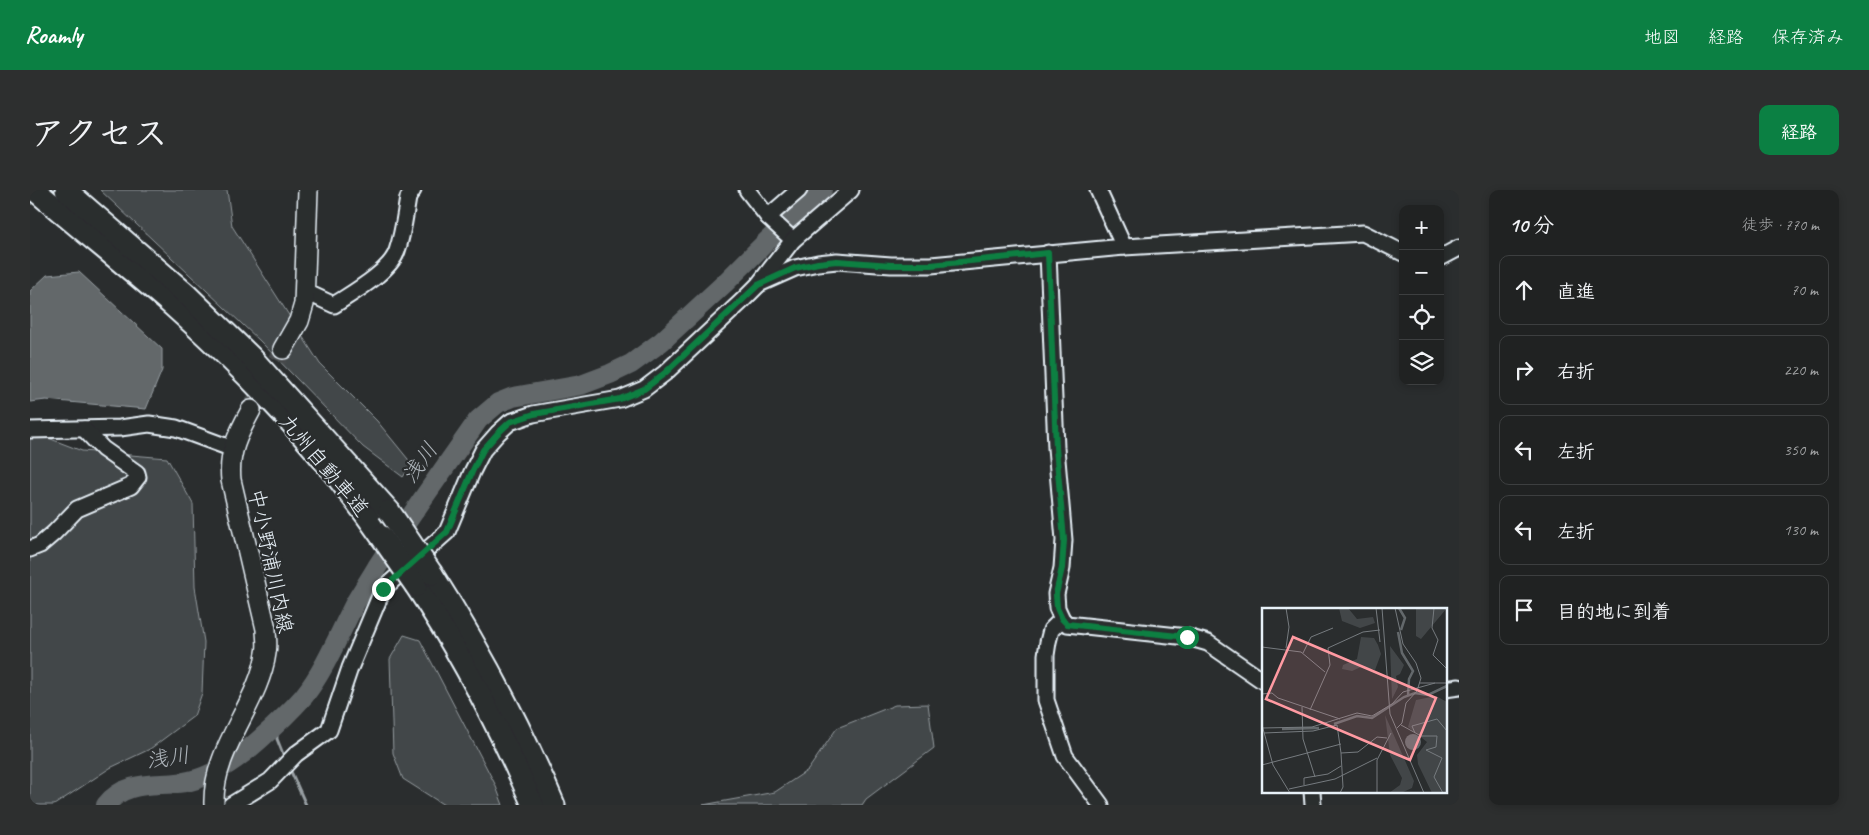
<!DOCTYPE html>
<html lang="ja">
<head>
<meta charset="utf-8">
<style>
	body { margin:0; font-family:Caveat,"Klee One",sans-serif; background:#2d2f2f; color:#f1f3f6 }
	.controls { position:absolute; right:15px; top:15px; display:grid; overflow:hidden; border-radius:10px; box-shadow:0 2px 8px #0003 }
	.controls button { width:45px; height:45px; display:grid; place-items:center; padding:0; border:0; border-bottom:1px solid #3d3f40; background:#202222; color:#f1f3f6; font:25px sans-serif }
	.stop { position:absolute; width:15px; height:15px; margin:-11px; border:4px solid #0b8043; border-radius:50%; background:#fff }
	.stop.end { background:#0b8043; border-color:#fff; box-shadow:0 1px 5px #0008 }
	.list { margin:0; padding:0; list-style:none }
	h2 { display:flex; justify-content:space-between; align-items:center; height:65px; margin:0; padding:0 20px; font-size:21px }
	h2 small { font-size:16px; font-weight:400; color:#a2a4a5 }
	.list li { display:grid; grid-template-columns:32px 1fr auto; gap:15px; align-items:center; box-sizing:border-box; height:70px; margin:0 10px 10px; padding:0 10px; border:1px solid #3d3f40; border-radius:10px }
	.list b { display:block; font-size:19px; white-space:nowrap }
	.list em { font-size:16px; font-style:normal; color:#a2a4a5 }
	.icon { flex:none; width:28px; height:28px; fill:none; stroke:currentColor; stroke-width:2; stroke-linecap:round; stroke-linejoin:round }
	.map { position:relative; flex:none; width:1429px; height:615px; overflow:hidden; border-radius:10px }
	header { display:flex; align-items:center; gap:30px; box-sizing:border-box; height:70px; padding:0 25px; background:#0b8043; color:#fff }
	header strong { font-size:24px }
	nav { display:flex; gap:28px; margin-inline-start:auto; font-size:18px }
	.intro { display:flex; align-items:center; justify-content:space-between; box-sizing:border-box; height:120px; padding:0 30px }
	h1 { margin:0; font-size:35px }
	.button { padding:12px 22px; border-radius:10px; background:#0b8043; color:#fff; font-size:18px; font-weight:700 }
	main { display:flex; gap:30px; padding:0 30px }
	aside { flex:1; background:#202222; border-radius:10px; box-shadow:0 2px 8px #0003 }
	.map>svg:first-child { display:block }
	.green { fill:#424648; stroke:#959ca0 }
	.water { fill:#63686b; stroke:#989fa3 }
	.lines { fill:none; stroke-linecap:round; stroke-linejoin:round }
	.stream { stroke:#989fa3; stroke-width:3 }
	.river { stroke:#63686b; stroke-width:20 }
	.major-tunnel { stroke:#464a4c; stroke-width:19; stroke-dasharray:19 9; stroke-linecap:butt }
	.minor-casing { stroke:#e8f1f8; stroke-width:19 }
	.major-casing { stroke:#e8f1f8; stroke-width:22 }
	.highway-casing { stroke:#e8f1f8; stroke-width:25 }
	.minor { stroke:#2a2d2e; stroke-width:15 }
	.major { stroke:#2a2d2e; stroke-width:19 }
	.highway { stroke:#2a2d2e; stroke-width:21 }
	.highway-bridge-casing { stroke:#e8f1f8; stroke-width:25; stroke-linecap:butt }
	.highway-bridge { stroke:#2a2d2e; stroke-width:21 }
	.route { stroke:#0b8043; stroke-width:6 }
	.labels { text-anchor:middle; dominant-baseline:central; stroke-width:4.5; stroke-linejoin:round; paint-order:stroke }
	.street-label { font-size:21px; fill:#e8f1f8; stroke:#2a2d2e }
	.water-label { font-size:22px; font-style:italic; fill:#acb3b9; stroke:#2a2d2e }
	.inset-river { fill:none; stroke:#63686b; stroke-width:2.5 }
	.inset-road { fill:none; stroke:#767b7f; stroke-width:1 }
	.view { fill:#ff9aa2; fill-opacity:0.15; stroke:#ff9aa2; stroke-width:2.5 }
	.inset-edge { fill:none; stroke:#e8f1f8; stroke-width:2.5 }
</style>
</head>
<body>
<header>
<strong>Roamly</strong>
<nav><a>地図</a><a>経路</a><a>保存済み</a></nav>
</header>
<div class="intro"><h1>アクセス</h1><a class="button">経路</a></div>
<main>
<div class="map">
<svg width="1429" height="615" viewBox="0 0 1429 615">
	<rect width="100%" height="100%" fill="#2a2d2e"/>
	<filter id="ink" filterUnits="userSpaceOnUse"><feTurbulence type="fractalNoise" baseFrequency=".02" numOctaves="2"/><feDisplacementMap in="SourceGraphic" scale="10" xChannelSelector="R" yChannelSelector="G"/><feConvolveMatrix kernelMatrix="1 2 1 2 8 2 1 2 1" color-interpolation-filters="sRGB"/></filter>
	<g filter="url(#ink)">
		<g class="green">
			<polygon points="70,0 197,0 202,36 290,174 347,231 382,274 373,287 333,257 230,151"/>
			<polygon points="0,241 52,261 137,268 163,314 165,397 174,452 172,503 164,526 120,559 80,578 24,615 0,615"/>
			<polygon points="374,445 390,450 465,594 473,615 414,615 373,589 363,563 360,469"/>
			<polygon points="898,514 904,558 836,609 832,615 673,615 745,602 778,580 807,538 865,515"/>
		</g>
		<polygon class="water" points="49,82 132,159 132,180 116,219 16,210 0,212 0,101 17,85"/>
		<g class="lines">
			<g class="stream">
				<polyline points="247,534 247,549 255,569"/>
				<polyline points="259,577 276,615"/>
			</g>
			<path class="river" d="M76 615C99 585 136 600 167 589 190 582 210 567 228 551 244 537 260 522 274 506 296 478 309 444 325 413 332 401 340 389 347 377 379 327 414 279 448 230L468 213 483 207 551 195 580 184 601 174 631 152 695 93 738 50 792 0"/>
			<polyline class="major-tunnel" points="221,220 253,159"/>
			<g class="minor-casing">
				<g id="minor">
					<polyline points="717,0 738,27 763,50"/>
					<polyline points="1068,0 1094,57"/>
					<polyline points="738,27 769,0"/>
					<polyline points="1018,63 1026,258 1034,350 1032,378 1026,404 1027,418 1032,429 1037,434 1157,447 1178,453 1233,491"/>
					<polyline points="1410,68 1429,58"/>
					<polyline points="729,94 765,78 788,73 807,71 861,75 901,75 1094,57 1333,43 1373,63"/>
					<path d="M274 101 304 115C322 103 360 82 367 61 373 44 375 25 378 8L383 0"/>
					<polyline points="0,240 90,238 119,234 146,238 203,259"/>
					<polyline points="0,359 10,355 24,343 47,319 101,296 108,287 107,283 73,259 54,239"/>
					<polyline points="1032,429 1021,440 1018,452 1016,465 1016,510 1035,566 1071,615"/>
					<polyline points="1415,499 1429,497"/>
					<polyline points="1282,601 1283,615"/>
					<polyline points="201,615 240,591 266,564 299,540 320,478 353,399 417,342 442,282 453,260 468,243 480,232 503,224 590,209 614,199 635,183 712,111 728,95 763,50 821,0"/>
				</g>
			</g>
			<g class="major-casing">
				<g id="major">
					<polyline points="253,159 269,131 274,114 278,0"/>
					<path d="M184 615C182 559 229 514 236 463 238 455 236 447 236 439L201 290C198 263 208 244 221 220"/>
				</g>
			</g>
			<g class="highway-casing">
				<g id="highway">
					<path d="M5 0C50 39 97 76 142 115 219 183 292 261 351 346"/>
					<polyline points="36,0 157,105 222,168 359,321"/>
					<path d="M402 384C449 458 490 534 524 615"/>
					<path d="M386 396C432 465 470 539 503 615"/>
				</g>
			</g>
			<use href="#minor" class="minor"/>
			<use href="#major" class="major"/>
			<use href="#highway" class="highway"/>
			<g class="highway-bridge-casing">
				<g id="highway-bridge">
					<polyline points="359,321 402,384"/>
					<polyline points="351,346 386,396"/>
				</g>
			</g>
			<use href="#highway-bridge" class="highway-bridge"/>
		</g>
	</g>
	<g class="lines" filter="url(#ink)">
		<polyline class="route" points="353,399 417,342 442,282 453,260 468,243 480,232 504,224 590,209 614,199 635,183 728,95 765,78 788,73 807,71 861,75 901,75 1018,63 1026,258 1034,350 1032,378 1026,404 1027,418 1032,429 1037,434 1157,447"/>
	</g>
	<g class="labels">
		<g class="street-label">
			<text transform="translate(294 275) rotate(50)">九州自動車道</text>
			<text transform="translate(241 371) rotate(78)">中小野浦川内線</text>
		</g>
		<g class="water-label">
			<text transform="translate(390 273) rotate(-55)">浅川</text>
			<text transform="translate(138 568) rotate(-9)">浅川</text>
		</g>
	</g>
	<g transform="translate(1232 418)">
		<rect width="185" height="185" fill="#2a2d2e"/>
		<path d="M77 0H86L95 11 111 9 113 15 98 20 80 13ZM154 0H185L159 31 154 28ZM99 29 112 30 116 37 119 46 113 62 99 59 90 63 80 61 81 57 95 51ZM128 38 142 57 138 66 134 68 136 79 130 91ZM174 88 185 94V185H170L156 156 155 147 165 134 146 119 154 92ZM123 107 152 173 150 180 139 185H127L138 177 140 170 128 147Z" fill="#424648"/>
		<path d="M143 134a8 8 0 1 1 16 0a8 8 0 1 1-16 0Z" fill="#63686b"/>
		<path class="inset-river" d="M137 0 143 10 139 22M136 24 140 45 151 63 147 71 146 87M72 116 95 108 110 110 142 89 153 85 166 87 185 78M20 121 57 120"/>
		<path class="inset-road" d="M114 0 118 34M120 0 128 106 162 185M133 0 141 36 154 55 159 70 155 83 144 95 140 115 135 120M172 0 170 20 176 32 171 47 185 61M0 39 39 44 63 64M24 40 27 19 24 0M41 45 49 29 71 20M158 75H185M0 86 10 85 16 90 78 111M40 99 41 131 53 169M48 102 68 57 66 40 101 24 118 22M0 117 11 157 28 185M75 117 79 145 81 179 78 185M139 117 159 128H175L174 139 164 142 180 150 172 169 181 185M1 120 50 119 95 105 110 108 130 96 141 84 173 75M2 125 51 123 75 117M153 125 150 118 175 111 185 123M79 145 96 144 115 129 125 130M0 157 79 136M42 177V170L66 166 79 158M27 181 73 171 115 150M115 185V152L129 125"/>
		<path class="view" d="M31 29 174 90 148 152 4 91Z"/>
		<rect width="185" height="185" class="inset-edge"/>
	</g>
</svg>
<div class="controls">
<button>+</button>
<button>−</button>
<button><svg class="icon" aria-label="locate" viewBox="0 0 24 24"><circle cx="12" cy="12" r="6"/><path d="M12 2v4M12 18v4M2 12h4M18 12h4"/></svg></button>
<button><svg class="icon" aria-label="layers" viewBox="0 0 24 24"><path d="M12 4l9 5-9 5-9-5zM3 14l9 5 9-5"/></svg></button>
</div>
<div class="stop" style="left:1157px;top:447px"></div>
<div class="stop end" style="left:353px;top:399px"></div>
</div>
<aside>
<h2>10 分<small>徒歩 · 770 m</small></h2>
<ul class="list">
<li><svg class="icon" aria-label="ahead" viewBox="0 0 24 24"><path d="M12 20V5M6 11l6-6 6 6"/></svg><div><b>直進</b></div><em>70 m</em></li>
<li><svg class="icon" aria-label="right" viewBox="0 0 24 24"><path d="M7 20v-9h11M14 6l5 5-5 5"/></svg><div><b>右折</b></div><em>220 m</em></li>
<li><svg class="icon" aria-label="left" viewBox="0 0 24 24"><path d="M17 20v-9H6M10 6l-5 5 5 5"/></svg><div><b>左折</b></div><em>350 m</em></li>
<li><svg class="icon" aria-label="left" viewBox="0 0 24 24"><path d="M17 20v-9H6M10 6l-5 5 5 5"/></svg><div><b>左折</b></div><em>130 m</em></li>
<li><svg class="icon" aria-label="arrive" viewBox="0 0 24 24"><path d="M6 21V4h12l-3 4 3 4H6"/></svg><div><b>目的地に到着</b></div></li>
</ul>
</aside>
</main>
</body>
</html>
